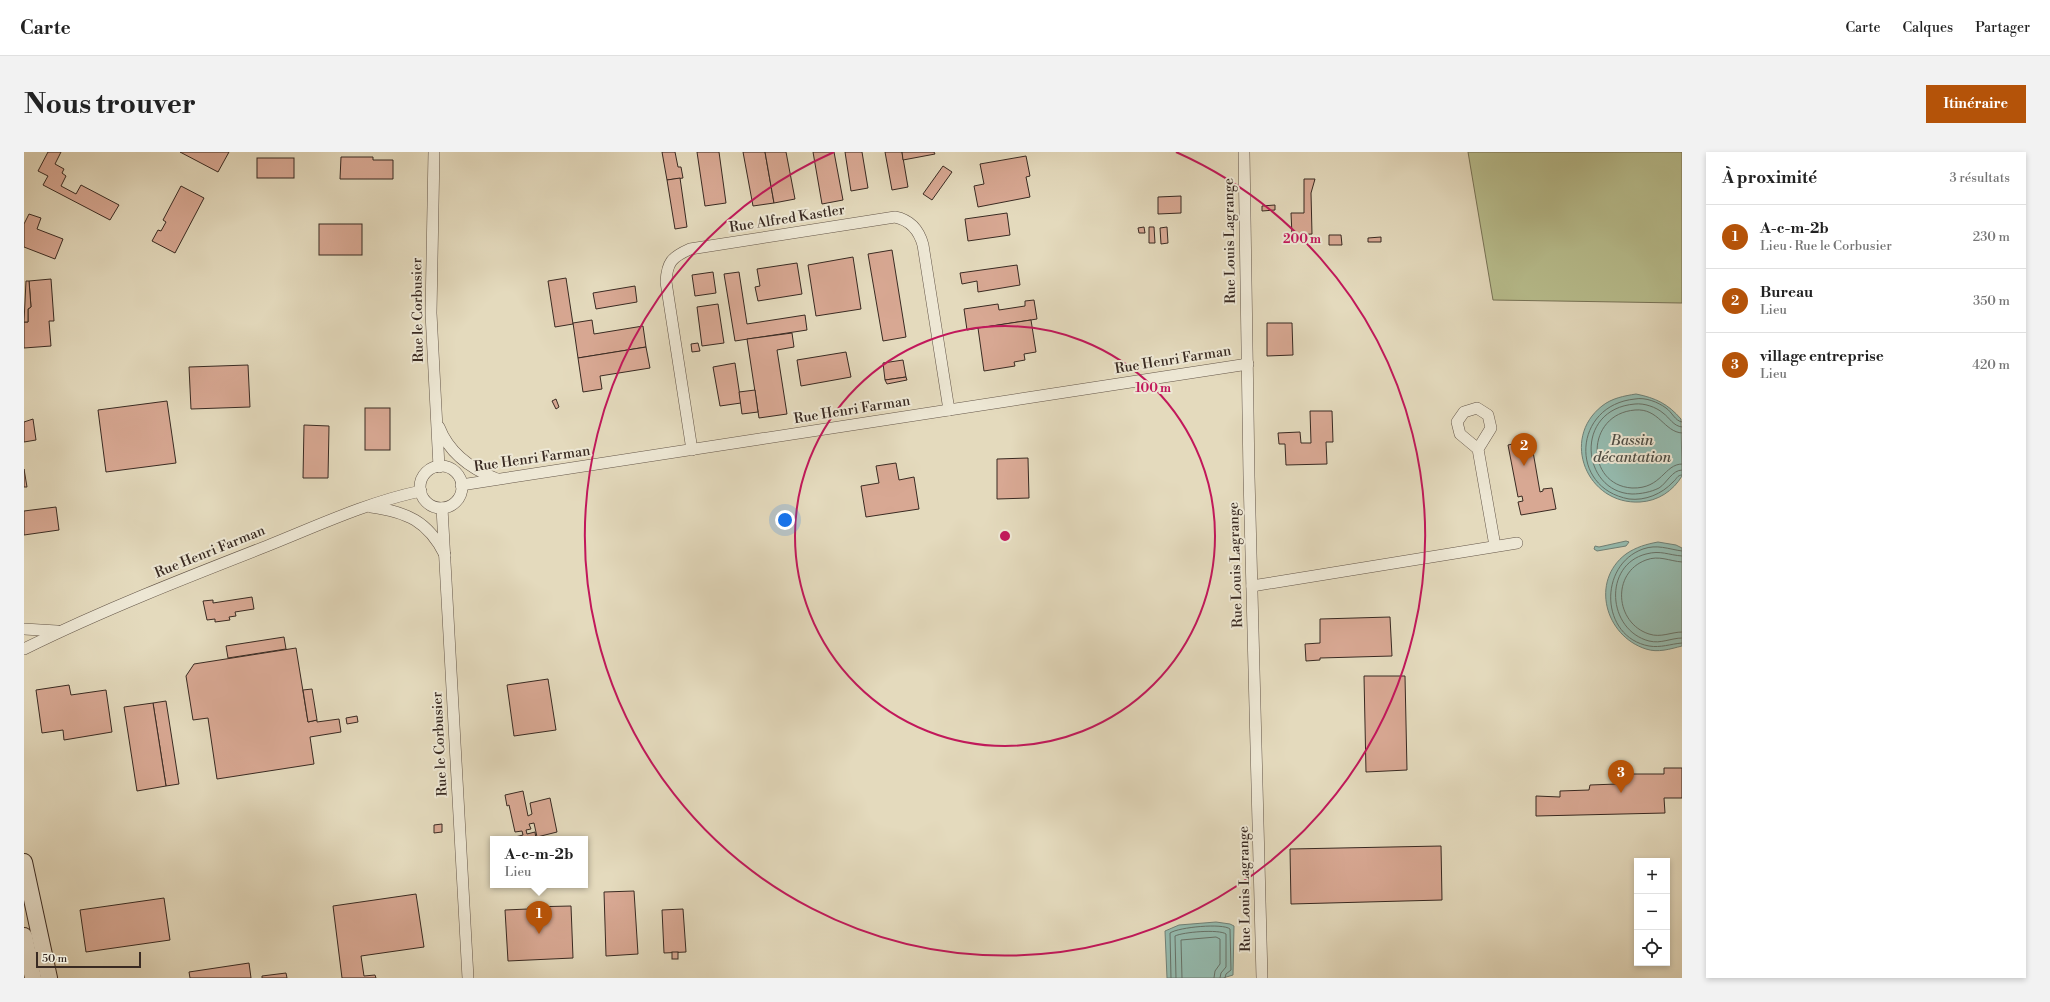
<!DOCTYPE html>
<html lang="fr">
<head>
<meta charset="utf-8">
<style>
	body { margin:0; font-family:"Libre Bodoni",serif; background:#f2f2f2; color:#222 }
	.controls { position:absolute; right:12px; bottom:12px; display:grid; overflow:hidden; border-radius:0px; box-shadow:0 2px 6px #0003 }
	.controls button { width:36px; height:36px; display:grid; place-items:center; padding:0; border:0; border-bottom:1px solid #e0e0e0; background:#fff; color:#222; font:20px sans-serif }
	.scale { position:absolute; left:12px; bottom:10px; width:105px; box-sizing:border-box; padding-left:4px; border:2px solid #392a22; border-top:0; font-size:11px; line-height:14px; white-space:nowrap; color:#392a22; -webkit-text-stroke:3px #ede7d4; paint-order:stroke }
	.you { position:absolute; left:761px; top:368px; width:14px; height:14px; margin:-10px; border:3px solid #fff; border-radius:50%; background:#1a73e8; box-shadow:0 0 0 6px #1a73e833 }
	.badge { display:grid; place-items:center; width:26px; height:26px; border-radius:50%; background:#b45309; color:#fff; font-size:13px; font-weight:700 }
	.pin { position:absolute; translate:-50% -33px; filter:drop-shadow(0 1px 2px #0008) }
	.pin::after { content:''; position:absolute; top:21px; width:14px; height:12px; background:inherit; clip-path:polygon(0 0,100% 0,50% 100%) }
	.popup { position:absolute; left:466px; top:684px; width:98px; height:52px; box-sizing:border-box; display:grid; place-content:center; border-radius:0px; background:#fff; filter:drop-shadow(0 1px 3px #0005); font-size:13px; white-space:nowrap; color:#767676 }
	.popup b { font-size:15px; color:#222 }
	.popup::after { content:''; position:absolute; left:50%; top:100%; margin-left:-8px; border:8px solid transparent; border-top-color:#fff }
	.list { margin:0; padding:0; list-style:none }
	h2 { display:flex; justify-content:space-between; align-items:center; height:52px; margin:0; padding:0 16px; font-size:17px }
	h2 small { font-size:13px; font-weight:400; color:#767676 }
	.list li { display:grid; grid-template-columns:26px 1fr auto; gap:12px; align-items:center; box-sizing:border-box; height:64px; padding:0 16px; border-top:1px solid #e0e0e0 }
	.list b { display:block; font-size:15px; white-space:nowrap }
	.list p { margin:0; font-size:13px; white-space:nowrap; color:#767676 }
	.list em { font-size:13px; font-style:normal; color:#767676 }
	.icon { flex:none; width:22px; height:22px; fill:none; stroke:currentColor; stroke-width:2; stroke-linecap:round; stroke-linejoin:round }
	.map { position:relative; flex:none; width:1658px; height:826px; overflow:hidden; border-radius:0px }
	header { display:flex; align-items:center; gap:24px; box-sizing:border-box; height:56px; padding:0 20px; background:#fff; border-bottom:1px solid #e0e0e0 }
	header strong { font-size:19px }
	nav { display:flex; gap:22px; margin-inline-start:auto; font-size:14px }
	.intro { display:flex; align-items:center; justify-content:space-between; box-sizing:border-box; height:96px; padding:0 24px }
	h1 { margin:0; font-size:28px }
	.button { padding:10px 18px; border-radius:0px; background:#b45309; color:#fff; font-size:14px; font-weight:700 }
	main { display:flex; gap:24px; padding:0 24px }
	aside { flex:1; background:#fff; border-radius:0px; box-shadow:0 2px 6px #0003 }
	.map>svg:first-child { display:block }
	.green { fill:#b8be8e; stroke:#787458 }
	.water { fill:#95bbaf; stroke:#708177 }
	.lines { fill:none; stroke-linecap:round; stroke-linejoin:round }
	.shore { stroke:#677268; stroke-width:1 }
	.building { fill:#d8a893; stroke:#392a22 }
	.street-casing { stroke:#645649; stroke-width:12 }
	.secondary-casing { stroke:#392a22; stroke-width:18 }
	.street { stroke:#ede7d4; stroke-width:11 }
	.secondary { stroke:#ede7d4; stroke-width:16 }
	.ring { fill:none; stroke:#c2185b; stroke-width:2 }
	.labels { text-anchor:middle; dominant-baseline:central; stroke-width:4; stroke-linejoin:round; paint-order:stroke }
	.street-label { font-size:14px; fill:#392a22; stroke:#ede7d4 }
	.water-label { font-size:15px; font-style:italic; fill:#504e45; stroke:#ede7d4 }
	.centre { fill:#c2185b; stroke:#ede7d4; stroke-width:2 }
	.ring-label { font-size:12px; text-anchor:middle; font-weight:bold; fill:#c2185b; stroke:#ede7d4; stroke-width:4; stroke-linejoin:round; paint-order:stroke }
</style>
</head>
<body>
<header>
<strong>Carte</strong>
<nav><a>Carte</a><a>Calques</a><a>Partager</a></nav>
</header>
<div class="intro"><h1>Nous trouver</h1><a class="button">Itinéraire</a></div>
<main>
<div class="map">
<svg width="1658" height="826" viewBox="0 0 1658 826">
	<rect width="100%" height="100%" fill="#e4dabd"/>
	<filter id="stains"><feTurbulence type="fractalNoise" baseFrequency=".005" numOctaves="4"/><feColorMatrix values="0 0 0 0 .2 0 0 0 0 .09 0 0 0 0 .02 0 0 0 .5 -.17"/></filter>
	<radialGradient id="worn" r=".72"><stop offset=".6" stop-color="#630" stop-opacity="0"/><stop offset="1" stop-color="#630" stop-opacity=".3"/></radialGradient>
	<polygon class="green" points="1444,0 1658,0 1658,151 1469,148"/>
	<g class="water">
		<path d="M1612 242C1632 246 1644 252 1657 267L1658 324C1649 339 1634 349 1616 350 1563 353 1536 287 1578 254 1588 246 1600 244 1612 242Z"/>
		<polygon points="1602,389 1605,390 1602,394 1573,399 1570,397 1571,394 1575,395"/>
		<path d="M1634 390 1652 393 1658 396V494C1646 497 1634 501 1622 497 1581 484 1566 429 1602 402 1612 395 1623 392 1634 390Z"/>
		<polygon points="1192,770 1206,772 1210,774 1209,823 1199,826 1143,826 1141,779 1155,773"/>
	</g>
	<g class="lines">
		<g class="shore">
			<path d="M1658 270C1651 269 1648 260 1642 256 1634 250 1621 245 1611 247 1549 253 1544 336 1605 347 1621 349 1638 342 1649 330 1653 327 1653 323 1658 323"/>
			<path d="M1658 275C1649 274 1646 266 1639 261 1632 255 1620 251 1611 252 1549 257 1557 340 1608 342 1617 342 1627 340 1635 336 1643 331 1648 318 1658 318"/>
			<path d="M1658 281C1640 280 1635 256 1611 258 1561 262 1561 333 1608 336 1638 337 1640 312 1658 312"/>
			<path d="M1658 399C1644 397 1633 392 1619 397 1574 413 1576 485 1625 494 1637 496 1646 492 1658 491"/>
			<path d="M1658 404C1644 403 1637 398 1622 402 1579 413 1583 478 1625 489 1637 492 1647 486 1658 486"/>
			<path d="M1658 410C1645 409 1635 403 1622 408 1587 421 1591 471 1625 482 1637 486 1647 480 1658 480"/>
			<path d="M1147 826 1146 781C1155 775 1199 771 1206 777L1207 818 1202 822 1201 826"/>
			<path d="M1152 826 1151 784C1159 780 1195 777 1202 782V815L1197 821 1196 826"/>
			<polyline points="1158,826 1157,788 1192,785 1196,787 1196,812 1191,819 1190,826"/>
		</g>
	</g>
	<g class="building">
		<polygon points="24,0 37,0 31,12 40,17 38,21 42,24 37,34 52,42 57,33 95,53 86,68 19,33 24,24 14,19"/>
		<polygon points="156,0 205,0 194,20"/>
		<polygon points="638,0 651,0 654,15 657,15 659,26 643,28"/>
		<polygon points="673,0 695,0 702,51 681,54"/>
		<polygon points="719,0 741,0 750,51 729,54"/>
		<polygon points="741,0 762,0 771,47 750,51"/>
		<polygon points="789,0 810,0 819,48 798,52"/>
		<polygon points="821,0 838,0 844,36 827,39"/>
		<polygon points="861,0 878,0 884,35 868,38"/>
		<polygon points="878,0 910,0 911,2 879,8"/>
		<polygon points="1002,4 1006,24 1002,25 1006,45 954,55 950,34 960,32 956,12"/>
		<polygon points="317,5 349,5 349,8 369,8 369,27 316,27"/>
		<rect x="233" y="6" width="37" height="20"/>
		<polygon points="919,14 928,20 908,48 899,42"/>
		<polygon points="656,26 663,75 651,77 643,28"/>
		<polygon points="1280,27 1291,27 1287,41 1288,82 1268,83 1267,61 1280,61"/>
		<polygon points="157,34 180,46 151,101 128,89 134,78 137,79 142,70 139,68"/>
		<polygon points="1157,44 1157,61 1134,62 1134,45"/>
		<polygon points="1251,53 1251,58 1238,59 1238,54"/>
		<polygon points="983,61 986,83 944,89 941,67"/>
		<polygon points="5,62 17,66 13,77 39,87 31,107 0,95 0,72"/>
		<rect x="295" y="72" width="43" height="31"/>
		<polygon points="1120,75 1121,81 1115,81 1114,76"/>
		<polygon points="1125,75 1130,75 1131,91 1125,91"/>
		<polygon points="1143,75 1144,91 1137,92 1136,76"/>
		<polygon points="1305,83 1317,83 1318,93 1305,93"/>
		<polygon points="1357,85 1357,90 1344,90 1344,86"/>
		<polygon points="868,98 882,185 859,189 844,102"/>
		<polygon points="829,105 837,157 792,164 784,113"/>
		<polygon points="773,111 778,142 734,149 731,135 736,134 733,117"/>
		<polygon points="993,113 996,133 954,140 953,129 938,132 936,121"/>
		<polygon points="689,120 692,141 671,144 668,123"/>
		<polygon points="715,120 723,172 781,163 783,178 711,189 700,122"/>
		<polygon points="542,126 549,172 531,175 524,129"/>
		<polygon points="27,127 30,169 25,169 27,194 0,196 0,170 4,170 4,157 7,155 5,129"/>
		<polygon points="2,129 5,129 7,155 4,157 4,170 0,170"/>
		<polygon points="611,134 613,150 572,157 569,141"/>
		<polygon points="1010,148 1013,167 943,178 940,157 974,152 975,158 1001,154 1001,149"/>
		<polygon points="694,152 700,191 678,194 673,155"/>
		<polygon points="568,168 570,182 619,174 622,195 554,206 549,171"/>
		<polygon points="1007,168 1012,200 1000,202 1001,208 990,210 991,214 960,219 954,176"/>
		<polygon points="1243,171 1268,171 1269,203 1243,204"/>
		<polygon points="768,181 770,195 753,198 763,262 735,266 723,187"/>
		<polygon points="674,191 676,199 668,200 667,192"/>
		<polygon points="622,195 626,216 576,224 578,237 559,240 554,206"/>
		<polygon points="822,200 827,225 777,234 773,208"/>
		<polygon points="879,208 882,225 861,228 859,211"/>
		<polygon points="711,211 717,251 696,254 689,215"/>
		<polygon points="224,213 226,255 167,257 165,215"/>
		<polygon points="882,225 883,228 863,232 861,228"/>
		<polygon points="731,238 734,260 718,262 715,240"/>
		<polygon points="532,247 535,255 532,257 528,249"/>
		<polygon points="143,249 152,311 82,320 74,258"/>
		<rect x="341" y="256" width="25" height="42"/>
		<polygon points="1286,259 1308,259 1309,290 1302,290 1303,312 1262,313 1261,292 1255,292 1254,281 1276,280 1277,291 1287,291"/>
		<polygon points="9,267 12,288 0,290 0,270"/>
		<polygon points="280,273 305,274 304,326 279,326"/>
		<polygon points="1507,288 1516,340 1519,339 1519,337 1528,336 1532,357 1497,363 1494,350 1499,349 1498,344 1494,345 1484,293"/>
		<polygon points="1004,306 1005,346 973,347 973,307"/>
		<polygon points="872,311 875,328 890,325 895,357 842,365 837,334 855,331 852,314"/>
		<polygon points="0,317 3,335 0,335"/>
		<polygon points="32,355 35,378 0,383 0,359"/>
		<polygon points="228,445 230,457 211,460 212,464 205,465 206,468 191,470 191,467 183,468 179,449 189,448 189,451"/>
		<polygon points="1366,465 1368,504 1296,506 1296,508 1282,509 1281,492 1296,491 1296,467"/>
		<polygon points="260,485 262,497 204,506 202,494"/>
		<polygon points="272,496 284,570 293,568 293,570 315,567 317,580 286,585 290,612 193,627 184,566 169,568 162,524 170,512"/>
		<polygon points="1340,524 1381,524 1383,618 1342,620"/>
		<polygon points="524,527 532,578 490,584 483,533"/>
		<polygon points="45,533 47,543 82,538 88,580 40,588 39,578 18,581 12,538"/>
		<polygon points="288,537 293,568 284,570 279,538"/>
		<polygon points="142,549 155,632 142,634 129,551"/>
		<polygon points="129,551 142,634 113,639 100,555"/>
		<polygon points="333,564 334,570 323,572 322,566"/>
		<polygon points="1640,616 1658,616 1658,646 1640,646 1641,661 1512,664 1512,644 1536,645 1536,639 1565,638 1566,633 1593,632 1593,626 1608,625 1608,622 1640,622"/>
		<polygon points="499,639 504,664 508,662 506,651 526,646 533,680 513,685 510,671 505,672 507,677 502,678 503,682 511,680 512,687 492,687 491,685 499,683 498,679 491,680 485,653 483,654 481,643"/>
		<polygon points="418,672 418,680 410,681 410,673"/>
		<polygon points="1417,694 1418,748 1267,752 1266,697"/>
		<polygon points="610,739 614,802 582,804 580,740"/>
		<polygon points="392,742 400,795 337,804 340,824 351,823 352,826 318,826 309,754"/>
		<polygon points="140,746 146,788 62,800 56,758"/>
		<polygon points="547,754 549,806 484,809 481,758 504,757 504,755"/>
		<polygon points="659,757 662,800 640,801 638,758"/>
		<rect x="648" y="800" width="6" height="7"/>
		<polygon points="225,811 227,826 166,826 165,820"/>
		<polygon points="262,821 263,826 238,826 238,824"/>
	</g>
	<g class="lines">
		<g class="street-casing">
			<g id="street">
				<polyline points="410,0 407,161 415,315"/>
				<polyline points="1220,0 1225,324 1238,826"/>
				<path d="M415 275C425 301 447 317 473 327"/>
				<polyline points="1454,297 1436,282 1433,270 1440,260 1453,256 1464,263 1467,276 1454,297 1471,394"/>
				<path d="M668 298 642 130C643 110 648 105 666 97L871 65C886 68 895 78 899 93L925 258"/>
				<circle cx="417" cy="335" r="21"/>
				<polyline points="437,333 1224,212"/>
				<path d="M347 355C383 360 404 369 421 403"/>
				<polyline points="418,356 444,826"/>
				<polyline points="1228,434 1493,391"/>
				<polyline points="0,477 33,479"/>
				<path d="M0 497C79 458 161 426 243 394 293 374 344 350 397 339"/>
			</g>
		</g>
		<g class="secondary-casing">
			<g id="secondary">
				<polyline points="0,710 25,826"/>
				<polyline points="0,784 9,826"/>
			</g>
		</g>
		<use href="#street" class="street"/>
		<use href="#secondary" class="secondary"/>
	</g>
	<g class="ring">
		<circle cx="981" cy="384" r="210"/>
		<path d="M1152 0A420 420 0 1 1 810 0"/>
	</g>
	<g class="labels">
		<g class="street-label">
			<text transform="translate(763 67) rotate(-9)">Rue Alfred Kastler</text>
			<text transform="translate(1206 89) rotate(-91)">Rue Louis Lagrange</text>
			<text transform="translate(394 158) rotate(-91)">Rue le Corbusier</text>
			<text transform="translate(1149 208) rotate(-9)">Rue Henri Farman</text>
			<text transform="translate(828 258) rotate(-9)">Rue Henri Farman</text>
			<text transform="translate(508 307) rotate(-8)">Rue Henri Farman</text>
			<text transform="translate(186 400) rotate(-22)">Rue Henri Farman</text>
			<text transform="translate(1212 413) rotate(-92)">Rue Louis Lagrange</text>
			<text transform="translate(416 592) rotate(-93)">Rue le Corbusier</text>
			<text transform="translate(1221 737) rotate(-91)">Rue Louis Lagrange</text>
		</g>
		<g class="water-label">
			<text x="1608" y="288">Bassin<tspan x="1608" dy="17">décantation</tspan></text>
		</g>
	</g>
	<circle cx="981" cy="384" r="6" class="centre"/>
	<g class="ring-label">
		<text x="1278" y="91">200 m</text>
		<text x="1129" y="240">100 m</text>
	</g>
	<rect width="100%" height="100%" filter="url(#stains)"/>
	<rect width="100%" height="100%" fill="url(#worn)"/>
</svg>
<div class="controls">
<button>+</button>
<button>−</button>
<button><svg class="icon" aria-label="locate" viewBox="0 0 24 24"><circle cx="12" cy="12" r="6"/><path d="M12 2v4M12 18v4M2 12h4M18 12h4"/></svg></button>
</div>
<div class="scale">50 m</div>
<div class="you"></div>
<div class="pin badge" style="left:515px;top:782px">1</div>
<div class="popup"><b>A-c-m-2b</b>Lieu</div>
<div class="pin badge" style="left:1500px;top:314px">2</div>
<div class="pin badge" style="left:1597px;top:641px">3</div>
</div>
<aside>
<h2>À proximité<small>3 résultats</small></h2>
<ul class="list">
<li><span class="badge">1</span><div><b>A-c-m-2b</b><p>Lieu · Rue le Corbusier</p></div><em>230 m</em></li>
<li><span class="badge">2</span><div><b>Bureau</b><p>Lieu</p></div><em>350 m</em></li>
<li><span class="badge">3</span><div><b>village entreprise</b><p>Lieu</p></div><em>420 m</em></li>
</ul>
</aside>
</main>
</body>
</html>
